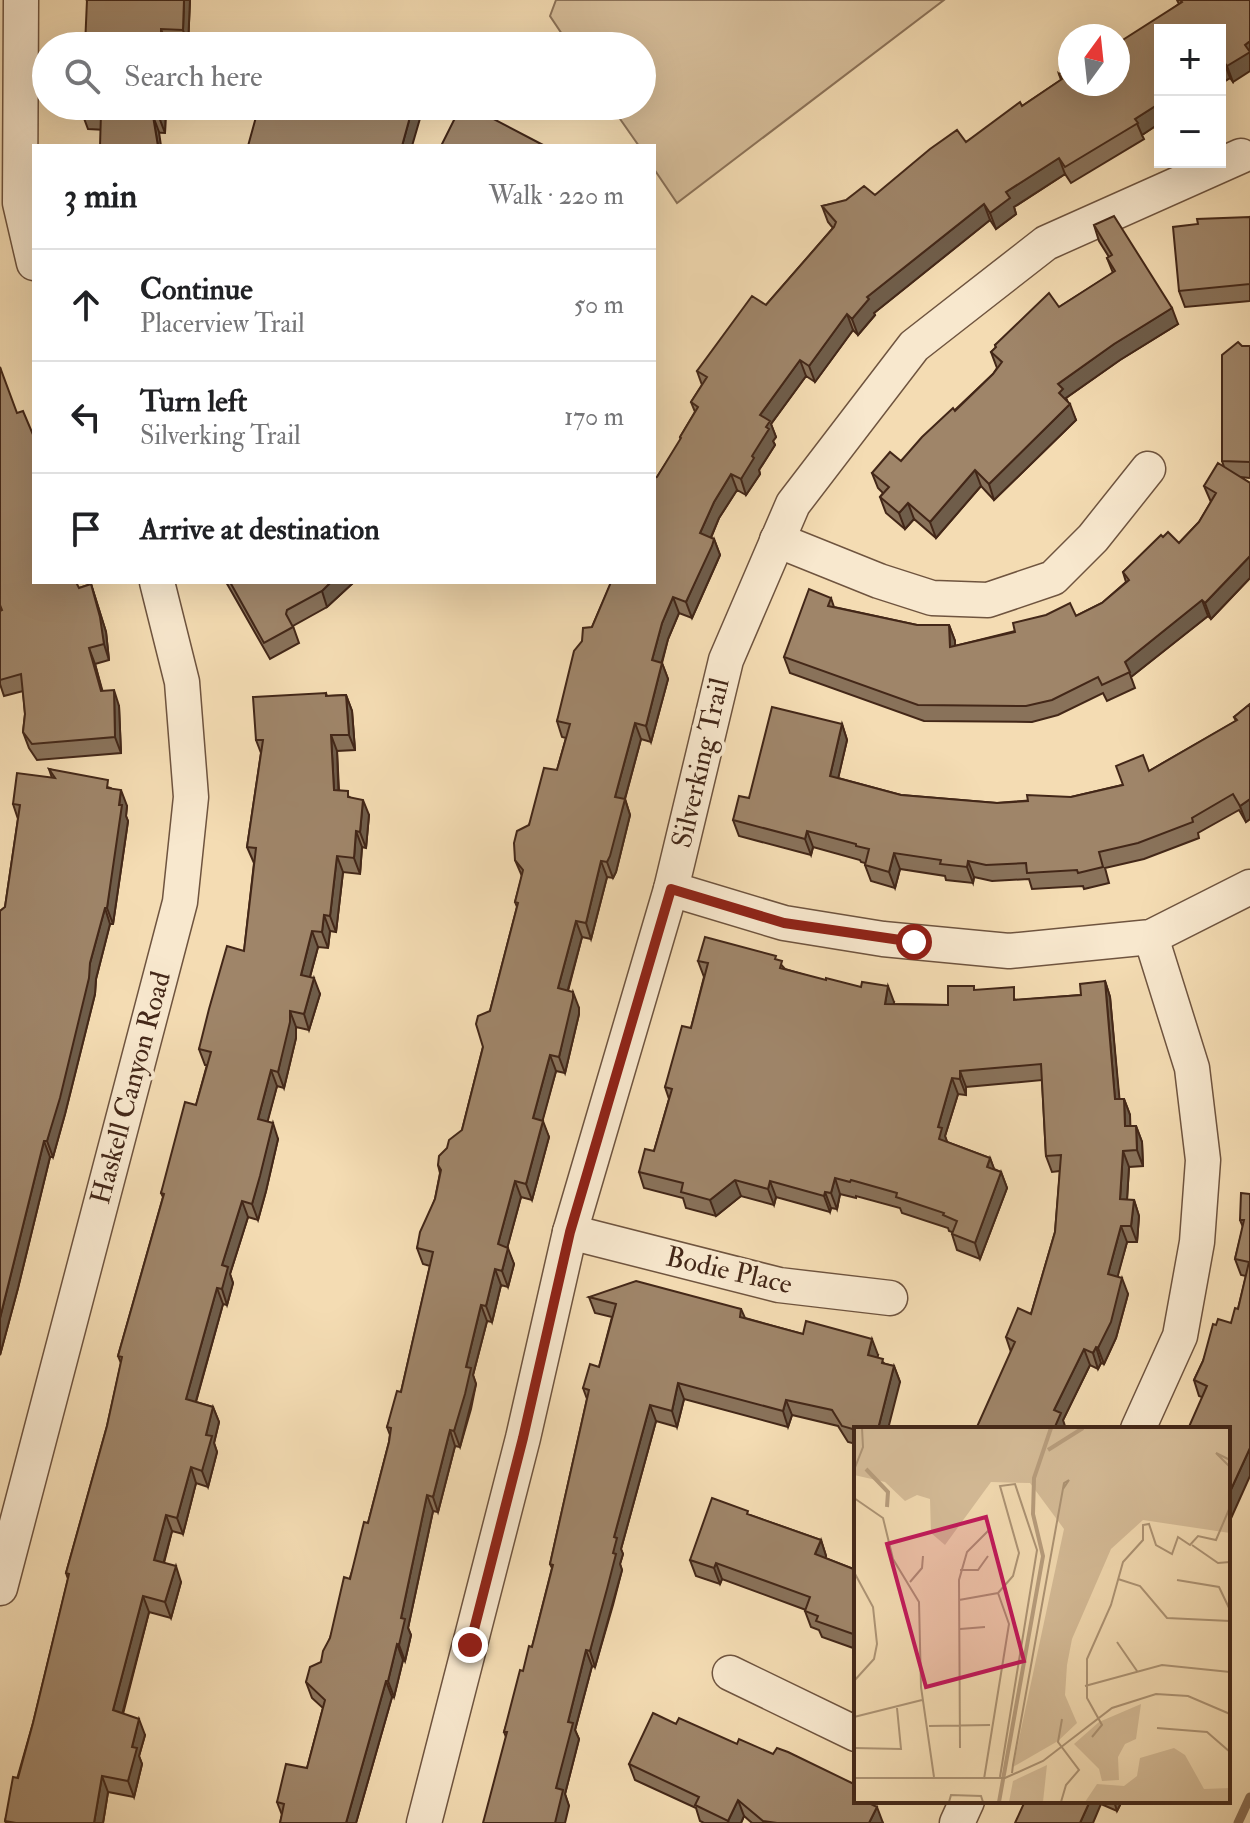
<!DOCTYPE html>
<html lang="en">
<head>
<meta charset="utf-8">
<style>
	body { margin:0; font-family:"IM FELL Double Pica",serif; background:#f6f6f6; color:#202124 }
	.controls { position:absolute; right:24px; top:24px; display:grid; overflow:hidden; border-radius:0px; box-shadow:0 8px 32px #0002 }
	.controls button { width:72px; height:72px; display:grid; place-items:center; padding:0; border:0; border-bottom:2px solid #e0e0e0; background:#fff; color:#202124; font:40px sans-serif }
	.compass { position:absolute; left:1058px; top:24px; width:72px; height:72px; border-radius:50%; background:#fff; box-shadow:0 8px 32px #0002; rotate:15deg }
	.stop { position:absolute; width:24px; height:24px; margin:-18px; border:6px solid #8f2418; border-radius:50%; background:#fff }
	.stop.end { background:#8f2418; border-color:#fff; box-shadow:0 2px 8px #0008 }
	.list { margin:0; padding:0; list-style:none }
	h2 { display:flex; justify-content:space-between; align-items:center; height:104px; margin:0; padding:0 32px; font-size:34px }
	h2 small { font-size:26px; font-weight:400; color:#757577 }
	.list li { display:grid; grid-template-columns:52px 1fr auto; gap:24px; align-items:center; box-sizing:border-box; height:112px; padding:0 32px; border-top:2px solid #e0e0e0 }
	.list b { display:block; font-size:30px; white-space:nowrap }
	.list p { margin:0; font-size:26px; white-space:nowrap; color:#757577 }
	.list em { font-size:26px; font-style:normal; color:#757577 }
	.icon { flex:none; width:44px; height:44px; fill:none; stroke:currentColor; stroke-width:2; stroke-linecap:round; stroke-linejoin:round }
	.map { position:relative; flex:none; width:1250px; height:1823px; overflow:hidden }
	.search { position:absolute; background:#fff; box-shadow:0 8px 32px #0002; left:32px; top:32px; width:624px; height:88px; display:flex; align-items:center; gap:20px; box-sizing:border-box; padding:0 28px; border-radius:44px; color:#757577; font-size:30px }
	.panel { position:absolute; background:#fff; box-shadow:0 8px 32px #0002; left:32px; top:144px; width:624px; height:440px; border-radius:0px }
	.map>svg:first-child { display:block }
	.green { fill:#d6bd99; stroke:#8c7258; stroke-width:2 }
	.lines { fill:none; stroke-linecap:round; stroke-linejoin:round }
	.stream { stroke:#896e55; stroke-width:9 }
	.minor-casing { stroke:#6f543f; stroke-width:37 }
	.minor { stroke:#f8e8ce; stroke-width:34 }
	.wall { fill:#89725a; stroke:#432718; stroke-width:2 }
	.shaded-wall { fill:#6f5d4a; stroke:#432718; stroke-width:2 }
	.building { fill:#9f8569; stroke:#432718; stroke-width:2 }
	.route { stroke:#8f2418; stroke-width:10 }
	.labels { text-anchor:middle; dominant-baseline:central; stroke-width:8; stroke-linejoin:round; paint-order:stroke }
	.street-label { font-size:28px; fill:#432718; stroke:#f8e8ce }
	.inset-river { fill:none; stroke:#b89e7e; stroke-width:4 }
	.inset-road { fill:none; stroke:#ad9475; stroke-width:2 }
	.view { fill:#c2185b; fill-opacity:0.15; stroke:#c2185b; stroke-width:4 }
	.inset-edge { fill:none; stroke:#432718; stroke-width:4 }
</style>
</head>
<body>
<div class="map">
<svg width="1250" height="1823" viewBox="0 0 1250 1823">
	<rect width="100%" height="100%" fill="#f4dcb3"/>
	<filter id="stains"><feTurbulence type="fractalNoise" baseFrequency=".0025" numOctaves="4"/><feColorMatrix values="0 0 0 0 .2 0 0 0 0 .09 0 0 0 0 .02 0 0 0 .5 -.17"/></filter>
	<radialGradient id="worn" r=".72"><stop offset=".6" stop-color="#630" stop-opacity="0"/><stop offset="1" stop-color="#630" stop-opacity=".3"/></radialGradient>
	<polygon class="green" points="556,0 944,0 677,203 654,169 654,146 639,146 611,106 642,106 642,46 570,46 550,16"/>
	<g class="lines">
		<polyline class="stream" points="1238,1823 1250,1797"/>
		<g class="minor-casing">
			<g id="minor">
				<polyline points="21,0 20,203 34,263"/>
				<polyline points="777,540 879,581 932,598 988,600 1053,578 1093,538 1148,469"/>
				<polyline points="671,889 784,923 883,939 1009,951 1151,937 1250,887"/>
				<polyline points="570,1232 779,1285 890,1298"/>
				<polyline points="1138,1429 1180,1336 1197,1242 1203,1160 1192,1068 1151,937"/>
				<polyline points="0,1588 180,902 191,797 182,682 157,582"/>
				<polyline points="730,1673 856,1734"/>
				<polyline points="424,1823 523,1438 570,1232 671,889 726,660 793,504 914,346 1046,243 1241,156"/>
				<polyline points="957,1823 967,1801"/>
			</g>
		</g>
		<use href="#minor" class="minor"/>
	</g>
	<g class="wall">
		<polygon points="87,0 190,0 188,46 167,45"/>
		<polygon points="1177,0 1250,0 1233,82 1230,78 1220,84 1220,30 1160,30 1160,123 1142,135 1144,139 1071,183 1065,174 1014,207 1016,214 996,229 990,220 874,313 875,315 858,335 853,330 815,382 806,376 771,424 776,437 773,441 775,445 759,470 760,474 746,495 737,490 719,518 711,538 714,539 720,555 717,562 692,618 679,613 668,639 662,663 668,679 651,742 641,739 625,799 630,815 616,872 613,878 607,877 591,939 582,937 568,991 579,1008 579,1014 565,1073 556,1071 542,1121 549,1137 547,1144 532,1200 521,1197 507,1248 514,1264 508,1287 501,1285 492,1322 487,1321 473,1375 476,1384 471,1409 460,1447 455,1446 438,1512 433,1511 408,1628 411,1635 405,1661 403,1660 394,1697 392,1697 356,1823 280,1823 282,1815 277,1802 307,1768 323,1708 312,1698 306,1682 321,1662 330,1638 368,1523 389,1442 390,1435 387,1427 401,1392 430,1266 423,1264 417,1248 435,1199 440,1173 438,1165 462,1130 483,1047 490,1011 517,907 515,902 522,876 515,860 529,825 557,770 566,738 562,737 557,721 592,627 657,477 681,440 680,437 695,412 691,402 702,385 697,371 766,305 833,228 828,222 822,206 875,195 966,142 1022,106 1061,80 1059,74 1070,84 1179,4"/>
		<polygon points="166,106 165,133 88,129 82,113"/>
		<polygon points="1250,217 1250,301 1185,307 1179,291"/>
		<polygon points="1094,225 1178,324 1120,360 1066,398 1076,420 994,500 981,486 936,538 914,519 905,529 886,513 880,497 883,493 878,488 872,473 901,461 993,374 997,368 991,352 996,348 995,345 1059,307 1113,273 1107,258 1109,257 1099,241"/>
		<polygon points="1242,346 1250,346 1250,478 1240,477 1250,483 1250,578 1211,619 1208,616 1131,677 1135,688 1107,701 1103,693 1058,715 1032,722 924,721 790,673 784,657 831,598 834,607 917,625 949,625 955,641 955,646 1076,616 1102,603 1126,582 1123,572 1163,537 1179,543 1199,522 1211,502 1204,486 1224,467 1222,461"/>
		<polygon points="0,367 34,582 79,588 91,584 106,632 109,660 95,664 102,691 119,706 121,753 37,760 29,748 23,732 25,714 23,691 4,696 0,684 0,611 1,610 0,607"/>
		<polygon points="226,582 354,582 327,607 293,626 299,643 270,659"/>
		<polygon points="326,693 327,696 346,695 352,711 355,750 337,751 339,790 351,798 369,815 366,848 362,847 360,874 343,872 336,932 330,931 328,948 318,947 310,977 320,994 309,1030 296,1027 296,1038 284,1088 277,1086 267,1122 278,1139 266,1191 258,1220 248,1217 230,1274 233,1283 227,1305 223,1304 196,1402 213,1407 219,1422 214,1443 217,1452 208,1487 196,1483 183,1534 172,1531 164,1563 181,1582 171,1618 149,1612 123,1714 145,1735 139,1756 142,1764 134,1797 108,1792 103,1823 6,1823 5,1821 33,1723 68,1579 66,1573 107,1426 121,1363 118,1356 163,1197 161,1193 196,1105 207,1065 205,1065 199,1049 244,951 254,863 247,847 261,753 256,740"/>
		<polygon points="1250,704 1250,819 1246,822 1239,810 1198,833 1199,838 1144,859 1105,868 1109,883 1084,889 1083,886 1032,889 1029,879 992,881 974,877 973,883 946,880 945,876 900,869 895,888 871,881 865,865 865,863 861,862 860,860 813,847 811,855 739,836 733,820 749,798 842,724 847,740 838,778 901,795 997,803 1071,797 1122,785 1149,771 1236,721 1234,717"/>
		<polygon points="49,769 111,788 127,806 126,816 128,821 113,924 110,924 96,979 95,994 65,1114 53,1157 50,1157 18,1288 0,1355 0,911 5,907 18,819 13,804 52,778"/>
		<polygon points="777,960 785,969 894,1002 893,1004 948,1005 976,990 1018,1000 1081,995 1105,981 1110,997 1119,1099 1124,1099 1130,1115 1130,1126 1136,1126 1142,1142 1143,1166 1129,1167 1127,1200 1134,1200 1139,1216 1137,1242 1127,1242 1117,1277 1128,1294 1116,1338 1104,1364 1101,1363 1098,1369 1090,1365 1063,1420 1011,1352 1006,1337 1031,1314 1055,1232 1060,1171 1052,1172 1046,1156 1042,1080 966,1087 966,1095 958,1094 945,1136 947,1142 990,1158 994,1169 1001,1172 1007,1188 980,1259 957,1250 952,1234 952,1232 949,1231 948,1228 902,1213 900,1208 856,1196 856,1198 840,1194 837,1209 831,1208 830,1212 776,1197 774,1205 741,1196 716,1216 686,1208 683,1198 644,1188 639,1172 654,1151 669,1099 665,1087 691,1028 704,977 698,961"/>
		<polygon points="1250,1194 1250,1476 1202,1397 1199,1396 1194,1380 1203,1361 1216,1325 1231,1323 1238,1309 1246,1276 1241,1275 1235,1259 1243,1227 1240,1220"/>
		<polygon points="589,1297 741,1309 745,1318 878,1355 877,1357 885,1364 894,1366 900,1382 856,1429 856,1444 848,1442 838,1426 792,1415 788,1427 684,1399 677,1427 656,1421 621,1549 623,1554 620,1564 622,1570 613,1605 595,1667 592,1666 575,1730 579,1739 565,1794 569,1806 506,1737 504,1732 532,1647 552,1568 550,1564 587,1399 583,1388 599,1367 612,1317 595,1313"/>
		<polygon points="750,1515 821,1540 826,1556 825,1558 856,1570 856,1649 822,1637 819,1630 811,1627 805,1611 806,1610 722,1579 720,1584 696,1576 690,1560"/>
		<polygon points="676,1724 856,1801 867,1801 883,1823 752,1823 744,1816 741,1823 704,1823 700,1821 696,1808 635,1780 629,1764"/>
		<polygon points="1025,1801 1122,1801 1117,1811 1101,1804"/>
	</g>
	<g class="shaded-wall">
		<polygon points="184,0 190,0 188,46 183,30"/>
		<polygon points="161,29 167,45 167,46 161,46"/>
		<polygon points="1250,41 1250,71 1233,82 1227,66 1245,45"/>
		<polygon points="1224,62 1230,78 1220,84 1220,64"/>
		<polygon points="1160,103 1160,123 1142,135 1135,119"/>
		<polygon points="160,106 166,106 165,133 159,117"/>
		<polygon points="413,106 418,106 421,115 412,146 402,146"/>
		<polygon points="153,116 159,132 161,146 158,146"/>
		<polygon points="1059,158 1065,174 1014,207 1016,214 996,229 990,213 1006,192"/>
		<polygon points="984,204 990,220 874,313 875,315 858,335 852,319 867,297"/>
		<polygon points="1172,308 1178,324 1120,360 1066,398 1068,405 1059,393 1058,384 1114,344"/>
		<polygon points="847,314 853,330 815,382 809,366"/>
		<polygon points="800,360 806,376 771,424 776,437 773,441 775,445 759,470 760,474 746,495 741,479 752,456 760,415"/>
		<polygon points="1070,404 1076,420 994,500 989,484"/>
		<polygon points="975,470 981,486 936,538 930,522"/>
		<polygon points="731,474 737,490 719,518 706,549 700,533 714,502"/>
		<polygon points="908,503 914,519 905,529 899,513"/>
		<polygon points="714,539 720,555 692,618 686,602"/>
		<polygon points="1250,556 1250,578 1211,619 1205,603"/>
		<polygon points="331,582 354,582 327,607 322,591"/>
		<polygon points="91,584 106,632 109,660 104,644"/>
		<polygon points="673,597 679,613 668,639 658,676 652,660 662,623"/>
		<polygon points="1202,600 1208,616 1131,677 1125,662"/>
		<polygon points="949,625 955,641 955,663 950,647"/>
		<polygon points="89,648 95,664 107,707 101,691"/>
		<polygon points="662,663 668,679 651,742 646,726"/>
		<polygon points="114,690 119,706 121,753 115,737"/>
		<polygon points="346,695 352,711 355,750 349,735"/>
		<polygon points="635,723 641,739 621,813 615,797"/>
		<polygon points="842,724 847,740 835,792 830,776"/>
		<polygon points="331,735 337,751 339,806 334,790"/>
		<polygon points="121,790 127,806 126,816 128,821 113,924 107,908"/>
		<polygon points="625,799 630,815 616,872 613,878 607,862"/>
		<polygon points="1250,799 1250,819 1246,822 1240,806"/>
		<polygon points="363,800 369,815 366,848 360,832"/>
		<polygon points="356,831 362,847 360,874 354,858"/>
		<polygon points="807,831 813,847 811,855 805,839"/>
		<polygon points="894,853 900,869 895,888 889,872"/>
		<polygon points="337,856 343,872 336,932 330,916"/>
		<polygon points="601,861 607,877 591,939 586,923"/>
		<polygon points="968,861 974,877 973,883 967,867"/>
		<polygon points="105,908 110,924 96,979 95,994 65,1114 53,1157 47,1141 90,963"/>
		<polygon points="324,915 330,931 328,948 322,932"/>
		<polygon points="576,921 582,937 564,1004 558,988"/>
		<polygon points="312,931 318,947 306,991 301,975"/>
		<polygon points="314,978 320,994 309,1030 304,1014"/>
		<polygon points="1105,981 1110,997 1121,1115 1115,1099"/>
		<polygon points="888,986 894,1002 891,1020 885,1004"/>
		<polygon points="573,992 579,1008 579,1014 565,1073 559,1057"/>
		<polygon points="290,1011 296,1027 296,1038 284,1088 278,1072"/>
		<polygon points="550,1055 556,1071 539,1134 533,1118"/>
		<polygon points="271,1070 277,1086 264,1135 258,1119"/>
		<polygon points="960,1071 966,1087 966,1095 960,1079"/>
		<polygon points="952,1078 958,1094 945,1136 948,1144 939,1139 938,1127"/>
		<polygon points="1124,1099 1130,1115 1131,1142 1125,1126"/>
		<polygon points="543,1121 549,1137 532,1200 526,1184"/>
		<polygon points="273,1123 278,1139 266,1191 258,1220 252,1204"/>
		<polygon points="1136,1126 1142,1142 1143,1166 1137,1150"/>
		<polygon points="44,1141 50,1157 18,1288 0,1355 0,1318"/>
		<polygon points="1123,1151 1129,1167 1126,1215 1120,1199"/>
		<polygon points="990,1158 996,1174 987,1167"/>
		<polygon points="1001,1172 1007,1188 980,1259 975,1243"/>
		<polygon points="835,1178 840,1194 837,1209 831,1193"/>
		<polygon points="735,1180 741,1196 716,1216 710,1200"/>
		<polygon points="515,1181 521,1197 504,1260 498,1244"/>
		<polygon points="770,1181 776,1197 774,1205 768,1189"/>
		<polygon points="825,1192 831,1208 830,1212 824,1196"/>
		<polygon points="1134,1200 1139,1216 1137,1242 1131,1226"/>
		<polygon points="242,1201 248,1217 230,1274 233,1283 227,1305 222,1289 222,1265"/>
		<polygon points="1121,1226 1127,1242 1114,1290 1108,1274"/>
		<polygon points="508,1248 514,1264 508,1287 502,1271"/>
		<polygon points="495,1269 501,1285 492,1322 486,1306"/>
		<polygon points="1122,1278 1128,1294 1116,1338 1104,1364 1098,1348"/>
		<polygon points="217,1288 223,1304 192,1415 186,1399"/>
		<polygon points="481,1305 487,1321 473,1375 476,1384 460,1447 454,1431 466,1367"/>
		<polygon points="872,1339 878,1355 874,1371 868,1355"/>
		<polygon points="1096,1347 1101,1363 1098,1369 1093,1353"/>
		<polygon points="1084,1349 1090,1365 1063,1420 1066,1429 1054,1429 1054,1410"/>
		<polygon points="894,1366 900,1382 888,1429 878,1429"/>
		<polygon points="678,1383 684,1399 677,1427 672,1411"/>
		<polygon points="786,1400 792,1415 788,1427 783,1411"/>
		<polygon points="650,1405 656,1421 621,1549 623,1554 620,1564 622,1570 595,1667 590,1651 613,1553 614,1537"/>
		<polygon points="213,1407 219,1422 214,1443 217,1452 208,1487 202,1471 206,1435"/>
		<polygon points="450,1430 455,1446 438,1512 433,1497"/>
		<polygon points="1250,1448 1250,1476 1228,1525 1228,1496"/>
		<polygon points="191,1467 196,1483 183,1534 177,1518"/>
		<polygon points="427,1495 433,1511 408,1628 411,1635 405,1661 399,1645 401,1618"/>
		<polygon points="166,1515 172,1531 160,1576 154,1560"/>
		<polygon points="821,1540 826,1556 821,1570 815,1554"/>
		<polygon points="716,1563 722,1579 720,1584 714,1568"/>
		<polygon points="176,1566 181,1582 171,1618 165,1602"/>
		<polygon points="143,1596 149,1612 119,1726 113,1710"/>
		<polygon points="397,1644 403,1660 394,1697 388,1681"/>
		<polygon points="586,1650 592,1666 575,1730 579,1739 565,1794 569,1806 565,1823 555,1823 556,1788 568,1722"/>
		<polygon points="386,1681 392,1697 356,1823 346,1823"/>
		<polygon points="139,1719 145,1735 139,1756 142,1764 134,1797 128,1781 132,1747"/>
		<polygon points="102,1776 108,1792 103,1823 94,1823"/>
		<polygon points="738,1800 744,1816 741,1823 729,1823 728,1821"/>
		<polygon points="1090,1801 1100,1801 1101,1804 1093,1823 1080,1823"/>
		<polygon points="1114,1801 1122,1801 1117,1811"/>
		<polygon points="877,1807 883,1823 869,1823"/>
	</g>
	<g class="building">
		<polygon points="87,0 184,0 183,30 161,29 161,46 85,46"/>
		<polygon points="1180,0 1250,0 1250,41 1245,45 1250,52 1227,66 1224,62 1220,64 1220,30 1160,30 1160,103 1135,119 1138,123 1065,167 1059,158 1006,192 1010,198 990,213 984,204 867,297 869,299 852,319 847,314 809,366 800,360 760,415 770,421 766,427 769,429 752,456 754,458 741,479 731,474 714,502 700,533 714,539 712,546 686,602 673,597 662,623 652,660 662,663 646,726 635,723 615,797 625,799 610,856 607,862 601,861 586,923 576,921 558,988 573,992 573,998 559,1057 550,1055 533,1118 543,1121 541,1128 526,1184 515,1181 498,1244 508,1248 502,1271 495,1269 486,1306 481,1305 466,1367 471,1368 465,1394 454,1431 450,1430 433,1497 427,1495 401,1618 405,1619 399,1645 397,1644 388,1681 386,1681 346,1823 280,1823 284,1804 277,1802 286,1764 307,1768 325,1700 306,1682 310,1667 321,1662 323,1651 330,1638 344,1577 350,1579 364,1522 368,1523 389,1442 391,1428 387,1427 397,1391 401,1392 433,1252 417,1248 420,1232 435,1199 441,1170 438,1165 439,1156 447,1148 449,1140 462,1130 483,1047 476,1024 478,1016 490,1011 518,903 515,902 523,870 515,860 514,843 517,831 529,825 544,768 557,770 570,724 557,721 574,651 582,641 583,628 592,627 611,582 654,582 654,478 657,477 681,438 680,437 698,407 691,402 707,377 697,371 752,296 766,305 834,227 836,222 822,206 846,200 864,186 875,195 930,149 957,130 966,142 1020,102 1022,106 1062,79 1059,74 1070,67 1070,84 1118,84 1118,43 1182,2"/>
		<polygon points="83,106 160,106 159,117 153,116 158,146 100,146 101,113 82,113"/>
		<polygon points="259,106 413,106 402,146 248,146"/>
		<polygon points="461,106 487,118 488,116 545,146 441,146"/>
		<polygon points="1114,216 1172,308 1114,344 1058,384 1063,389 1059,393 1070,404 989,484 975,470 930,522 908,503 899,513 880,497 889,487 872,473 890,452 901,461 922,437 953,408 955,411 993,374 1002,362 991,352 996,347 995,345 1049,293 1059,307 1115,271 1107,258 1112,255 1094,225"/>
		<polygon points="1250,217 1250,284 1179,291 1173,227 1198,224 1197,219"/>
		<polygon points="1238,342 1242,346 1250,346 1250,462 1222,461 1222,355"/>
		<polygon points="0,367 17,413 23,411 34,437 34,582 76,582 79,588 91,584 100,617 104,644 89,648 101,691 114,690 115,737 32,744 23,732 25,714 21,674 0,680 0,611 2,610 0,605"/>
		<polygon points="1218,463 1250,483 1250,556 1205,603 1202,600 1125,662 1130,672 1102,685 1098,677 1052,700 1026,706 918,705 784,657 809,589 831,598 828,606 917,625 949,625 950,647 1015,632 1013,623 1046,615 1070,603 1076,616 1102,603 1129,580 1123,572 1161,535 1163,537 1168,532 1179,543 1199,522 1216,493 1204,486"/>
		<polygon points="230,582 331,582 322,591 287,610 286,614 293,627 264,643"/>
		<polygon points="326,693 326,696 346,695 349,735 331,735 334,790 348,791 348,797 363,800 360,832 356,831 354,858 337,856 330,916 324,915 322,932 312,931 301,975 314,978 304,1014 290,1011 290,1022 278,1072 271,1070 258,1119 273,1123 260,1176 252,1204 242,1201 222,1265 228,1267 222,1289 217,1288 186,1399 213,1407 206,1435 212,1436 202,1471 191,1467 177,1518 166,1515 154,1560 176,1566 165,1602 143,1596 113,1710 139,1719 132,1747 137,1748 128,1781 102,1776 94,1823 16,1823 5,1821 13,1777 18,1778 33,1723 69,1574 66,1573 107,1426 122,1357 118,1356 164,1194 161,1193 185,1102 196,1105 211,1052 199,1049 209,1009 227,946 244,951 256,848 247,847 263,740 256,740 253,697"/>
		<polygon points="1250,704 1250,799 1240,806 1233,794 1192,818 1193,822 1138,843 1099,852 1103,867 1078,873 1077,870 1027,873 1026,863 986,865 968,861 967,867 940,864 941,860 894,853 889,872 865,865 869,849 856,846 856,844 807,831 805,839 733,820 739,796 749,798 772,707 842,724 830,776 901,795 997,803 1028,801 1027,795 1071,797 1123,785 1116,766 1143,755 1149,771 1237,720 1234,717"/>
		<polygon points="49,769 108,780 107,788 121,790 119,805 122,805 107,908 105,908 90,963 89,978 60,1098 47,1141 44,1141 0,1318 0,911 5,907 20,805 13,804 17,773 55,778"/>
		<polygon points="705,937 776,956 775,959 782,961 780,968 826,980 826,978 861,987 862,982 888,986 885,1004 948,1005 948,986 974,986 974,990 1014,987 1014,1000 1081,995 1080,984 1105,981 1115,1099 1124,1099 1125,1126 1136,1126 1137,1150 1123,1151 1120,1199 1134,1200 1131,1226 1121,1226 1108,1274 1122,1278 1111,1322 1098,1348 1096,1347 1093,1353 1084,1349 1054,1410 1061,1413 1054,1429 976,1429 1015,1342 1006,1337 1018,1308 1031,1314 1055,1232 1061,1155 1046,1156 1041,1064 960,1071 960,1079 952,1078 938,1127 942,1128 939,1139 990,1158 987,1167 1001,1172 975,1243 952,1234 957,1221 943,1215 944,1213 896,1197 897,1193 851,1180 850,1182 835,1178 831,1193 825,1192 824,1196 770,1181 768,1189 735,1180 710,1200 681,1192 683,1183 639,1172 645,1149 654,1151 672,1089 665,1087 682,1026 691,1028 708,963 698,961"/>
		<polygon points="1241,1193 1250,1194 1250,1448 1228,1496 1228,1429 1188,1429 1207,1386 1194,1380 1203,1361 1213,1324 1216,1325 1218,1319 1231,1323 1235,1308 1238,1309 1249,1262 1235,1259 1244,1220 1240,1220"/>
		<polygon points="636,1281 741,1309 740,1317 803,1334 806,1321 872,1339 868,1355 883,1359 882,1363 894,1366 878,1429 856,1430 842,1426 832,1410 786,1400 783,1411 678,1383 672,1411 650,1405 614,1537 617,1538 613,1553 616,1554 607,1589 590,1651 586,1650 568,1722 573,1723 556,1788 563,1790 555,1823 483,1823 507,1732 504,1732 520,1670 523,1671 529,1646 532,1647 553,1565 550,1564 589,1390 583,1388 590,1364 599,1367 616,1304 589,1297"/>
		<polygon points="712,1498 748,1511 747,1514 821,1540 815,1554 856,1570 856,1635 816,1621 818,1616 805,1611 810,1597 716,1563 714,1568 690,1560"/>
		<polygon points="653,1713 676,1724 679,1718 737,1744 739,1739 773,1754 777,1748 788,1752 856,1785 856,1801 865,1801 877,1807 869,1823 777,1823 763,1821 738,1800 728,1821 695,1805 699,1797 629,1764"/>
		<polygon points="1025,1801 1090,1801 1080,1823 1015,1823"/>
	</g>
	<g class="lines">
		<polyline class="route" points="470,1645 523,1438 570,1232 671,889 784,923 914,942"/>
	</g>
	<g class="labels">
		<g class="street-label">
			<text transform="translate(701 763) rotate(-77)">Silverking Trail</text>
			<text transform="translate(131 1088) rotate(-75)">Haskell Canyon Road</text>
			<text transform="translate(729 1271) rotate(13)">Bodie Place</text>
		</g>
	</g>
	<g transform="translate(854 1427)">
		<rect width="376" height="376" fill="#f4dcb3"/>
		<path d="M0 1H376V106L289 93 257 122 218 212 213 238 211 268 223 296 204 314 159 340 210 102 176 56 137 55 91 118 77 106 76 72 63 68 51 74 31 55 0 48ZM287 277 282 312 271 317 264 330 265 353 248 354 245 342 220 317 245 295ZM320 321 331 328 350 362 376 361V375H231L243 357 270 359 283 349 286 331ZM193 338 189 375H155L159 354Z" fill="#d6bd99"/>
		<path class="inset-river" d="M194 23 229 1M12 42 34 65 33 80M145 375 189 129 179 87 180 51 197 1"/>
		<path class="inset-road" d="M376 33 362 26 376 40M0 43 9 20 8 1M0 71 29 91 39 132 65 175 67 260 80 350M338 118 364 136 376 135M106 143H124L134 129M0 145 19 180 23 217 20 232 0 254M264 152 286 159 313 191 376 194M323 153 365 160 376 183M56 155 68 141 69 129M105 173 144 166 159 149 165 126 146 59 161 57 183 123 146 350M106 202 131 200M263 215 283 244M231 259 308 238 376 245M0 290 68 273M75 299 136 298M303 301 353 305 376 325M238 310 248 298 233 271V232L257 178 269 135 289 113V98L295 97 302 118 318 127 324 110 336 118 344 109 362 113 376 80M0 321 47 322 43 281M106 321 105 153 113 125 135 103M158 346 159 338 210 56 215 53 209 62M0 351H151L189 334 258 281 302 267 334 269 376 287M130 352 155 197 144 166M95 375 97 368 127 369 129 375M207 375 212 358 225 343 204 315 208 292"/>
		<path class="view" d="M132 90 170 234 72 260 33 117Z"/>
		<rect width="376" height="376" class="inset-edge"/>
	</g>
	<rect width="100%" height="100%" filter="url(#stains)"/>
	<rect width="100%" height="100%" fill="url(#worn)"/>
</svg>
<div class="controls">
<button>+</button>
<button>−</button>
</div>
<svg class="compass" viewBox="-18 -18 36 36"><path d="M0-13l5 13h-10z" fill="#e53935"/><path d="M0 13l5-13h-10z" fill="#757577"/></svg>
<div class="stop" style="left:914px;top:942px"></div>
<div class="stop end" style="left:470px;top:1645px"></div>
<div class="search"><svg class="icon" aria-label="search" viewBox="0 0 24 24"><circle cx="10" cy="10" r="6"/><path d="M15 15l6 6"/></svg>Search here</div>
<section class="panel">
<h2>3 min<small>Walk · 220 m</small></h2>
<ul class="list">
<li><svg class="icon" aria-label="ahead" viewBox="0 0 24 24"><path d="M12 20V5M6 11l6-6 6 6"/></svg><div><b>Continue</b><p>Placerview Trail</p></div><em>50 m</em></li>
<li><svg class="icon" aria-label="left" viewBox="0 0 24 24"><path d="M17 20v-9H6M10 6l-5 5 5 5"/></svg><div><b>Turn left</b><p>Silverking Trail</p></div><em>170 m</em></li>
<li><svg class="icon" aria-label="arrive" viewBox="0 0 24 24"><path d="M6 21V4h12l-3 4 3 4H6"/></svg><div><b>Arrive at destination</b></div></li>
</ul>
</section>
</div>
</body>
</html>
